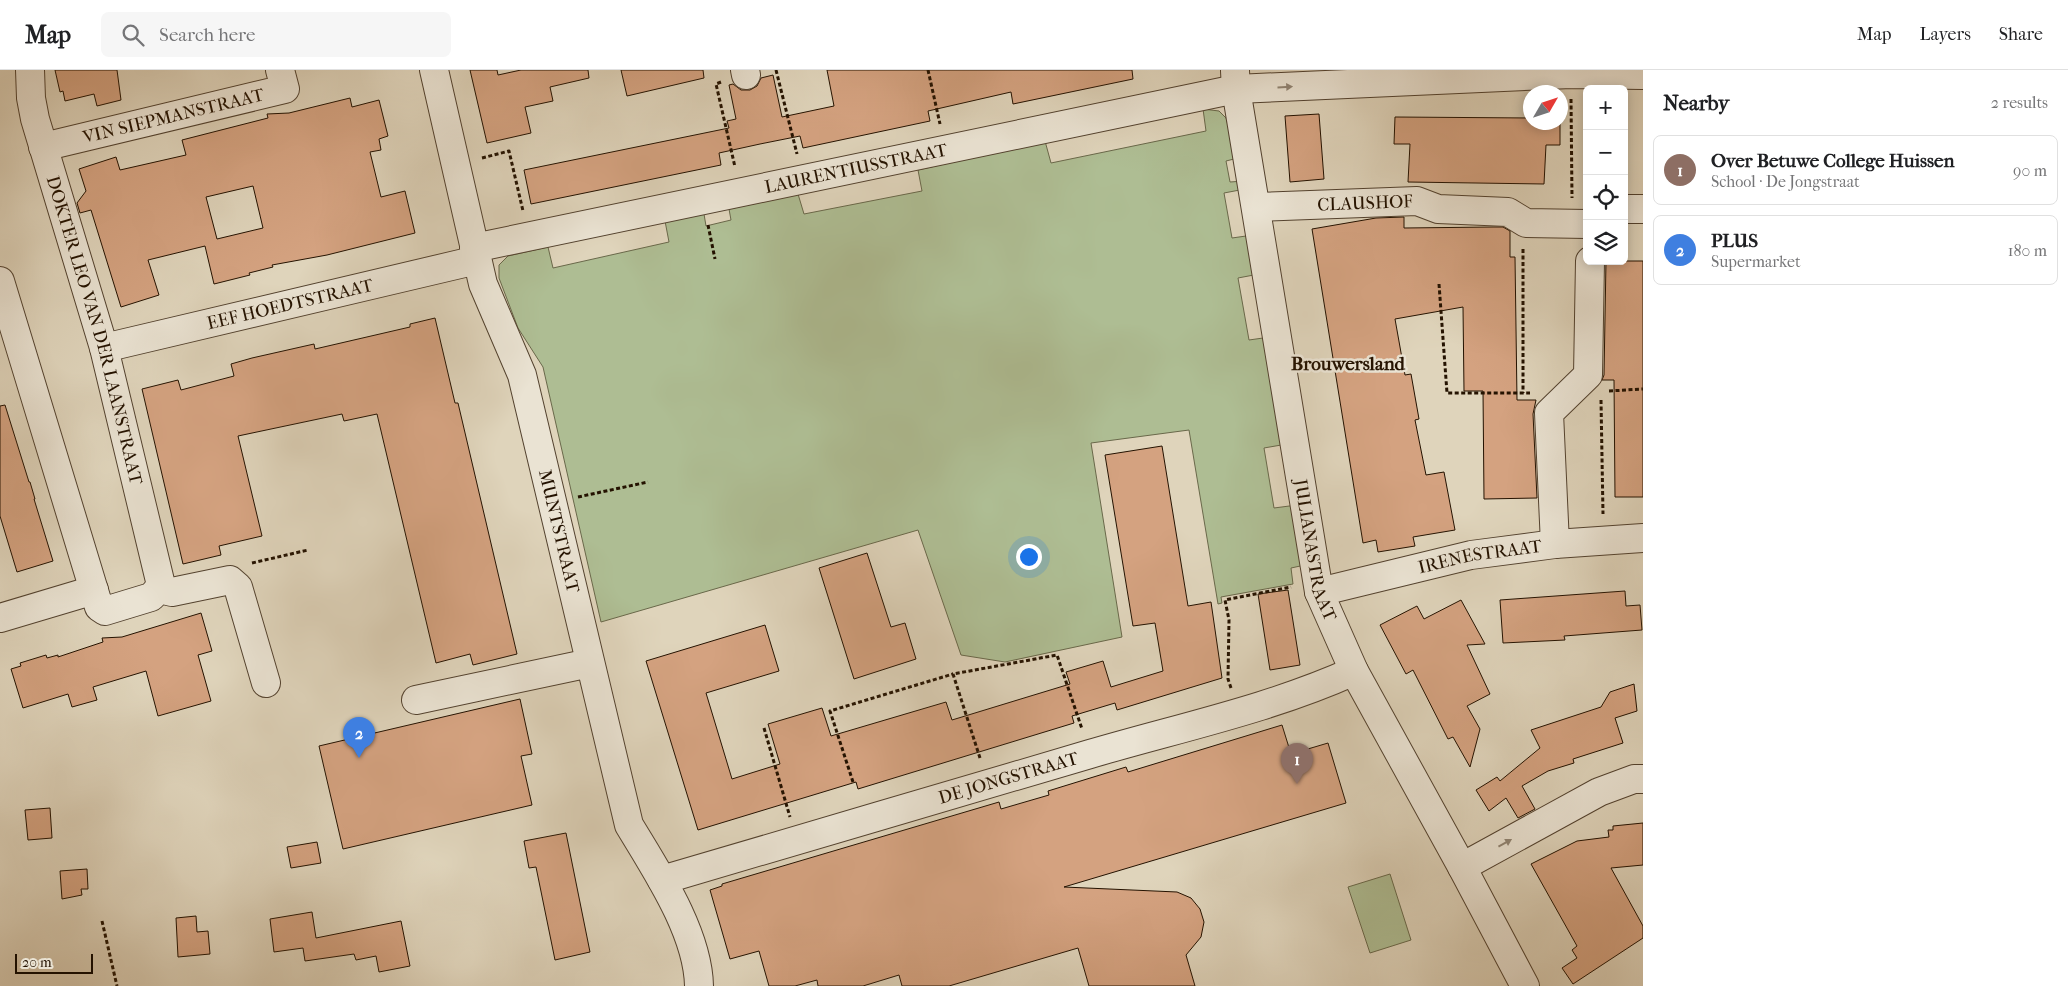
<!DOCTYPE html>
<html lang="en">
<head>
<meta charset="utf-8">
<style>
	body { margin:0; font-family:"IM FELL French Canon",serif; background:#f6f6f6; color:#202124 }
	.controls { position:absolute; right:15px; top:15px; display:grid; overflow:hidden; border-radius:8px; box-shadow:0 2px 12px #0003 }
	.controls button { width:45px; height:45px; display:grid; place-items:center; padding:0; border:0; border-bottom:1px solid #e0e0e0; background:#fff; color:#202124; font:25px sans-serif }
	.compass { position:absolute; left:1523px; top:15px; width:45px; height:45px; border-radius:50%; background:#fff; box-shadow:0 2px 12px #0003; rotate:51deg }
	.scale { position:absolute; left:15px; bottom:12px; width:78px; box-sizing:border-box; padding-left:5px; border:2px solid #241200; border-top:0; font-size:14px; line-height:18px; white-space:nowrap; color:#241200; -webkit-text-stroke:4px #eae3d3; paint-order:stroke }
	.you { position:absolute; left:1028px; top:486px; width:18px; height:18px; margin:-12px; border:4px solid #fff; border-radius:50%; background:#1a73e8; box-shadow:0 0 0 8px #1a73e833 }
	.badge { display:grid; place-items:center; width:32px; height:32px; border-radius:50%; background:#1a73e8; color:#fff; font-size:16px; font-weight:700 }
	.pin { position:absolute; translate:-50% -41px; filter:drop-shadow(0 1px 2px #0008) }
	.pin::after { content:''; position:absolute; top:26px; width:18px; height:15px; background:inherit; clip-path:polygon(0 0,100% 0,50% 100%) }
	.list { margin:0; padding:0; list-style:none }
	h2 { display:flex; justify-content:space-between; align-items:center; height:65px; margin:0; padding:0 20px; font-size:21px }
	h2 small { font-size:16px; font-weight:400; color:#757577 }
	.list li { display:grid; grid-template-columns:32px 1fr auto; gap:15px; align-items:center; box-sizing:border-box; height:70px; margin:0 10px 10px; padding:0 10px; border:1px solid #e0e0e0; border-radius:8px }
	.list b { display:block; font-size:19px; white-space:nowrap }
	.list p { margin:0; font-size:16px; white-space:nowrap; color:#757577 }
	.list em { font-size:16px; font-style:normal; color:#757577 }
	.icon { flex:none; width:28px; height:28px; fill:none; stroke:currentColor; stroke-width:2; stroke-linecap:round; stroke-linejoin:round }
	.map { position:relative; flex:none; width:1643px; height:916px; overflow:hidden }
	header { display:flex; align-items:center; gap:30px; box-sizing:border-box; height:70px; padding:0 25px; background:#fff; border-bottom:1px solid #e0e0e0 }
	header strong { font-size:24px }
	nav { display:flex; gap:28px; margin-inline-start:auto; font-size:18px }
	.search { width:350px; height:45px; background:#f6f6f6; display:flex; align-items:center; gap:12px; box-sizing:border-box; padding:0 18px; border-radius:8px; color:#757577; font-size:19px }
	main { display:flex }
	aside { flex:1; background:#fff }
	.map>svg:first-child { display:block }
	.green { fill:#aebd93; stroke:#69684a }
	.building { fill:#d4a280; stroke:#241200; fill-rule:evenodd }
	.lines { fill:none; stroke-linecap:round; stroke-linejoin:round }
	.minor-casing { stroke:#53422f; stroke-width:30 }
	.path { stroke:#241200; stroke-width:3; stroke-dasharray:4 2.5; stroke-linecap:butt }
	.minor { stroke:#eae3d3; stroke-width:28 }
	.oneway { fill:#918574 }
	.labels { text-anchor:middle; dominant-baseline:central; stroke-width:5; stroke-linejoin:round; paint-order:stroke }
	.street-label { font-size:18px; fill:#241200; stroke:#eae3d3 }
	.neighbourhood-label { font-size:19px; font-weight:bold; fill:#241200; stroke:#eae3d3 }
</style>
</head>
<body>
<header>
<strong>Map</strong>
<div class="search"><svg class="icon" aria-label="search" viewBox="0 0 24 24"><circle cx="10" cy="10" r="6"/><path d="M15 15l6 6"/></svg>Search here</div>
<nav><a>Map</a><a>Layers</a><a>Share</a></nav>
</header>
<main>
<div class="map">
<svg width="1643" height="916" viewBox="0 0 1643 916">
	<rect width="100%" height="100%" fill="#dfd4bb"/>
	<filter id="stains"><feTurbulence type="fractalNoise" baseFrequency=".004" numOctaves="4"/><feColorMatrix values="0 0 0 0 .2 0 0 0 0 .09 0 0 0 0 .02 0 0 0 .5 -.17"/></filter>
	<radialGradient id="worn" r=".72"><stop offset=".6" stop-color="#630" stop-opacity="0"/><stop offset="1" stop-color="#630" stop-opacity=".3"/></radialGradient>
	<g class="green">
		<polygon points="1203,39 1219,41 1226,48 1238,88 1226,91 1230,112 1244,111 1245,119 1224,123 1232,168 1253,165 1259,204 1238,208 1249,270 1270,267 1287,374 1264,378 1274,438 1297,435 1305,495 1291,498 1293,514 1221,527 1222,533 1218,534 1189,360 1091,373 1122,567 1005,592 961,585 918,460 601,552 543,297 518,258 499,208 499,195 508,186 548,177 553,198 669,172 665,151 704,144 706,156 731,150 729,139 798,124 804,144 922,121 918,100 1045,71 1051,93 1206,61"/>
		<polygon points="1390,804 1411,870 1370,883 1348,817"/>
	</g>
	<g class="building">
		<polygon points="55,0 117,0 121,30 97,36 94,24 65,31 63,21 60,22"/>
		<polygon points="470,0 497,0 498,5 521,0 588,0 589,8 550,17 553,31 525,37 531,63 487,73"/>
		<polygon points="621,0 703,0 704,8 627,26"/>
		<polygon points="827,0 1132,0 1133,9 1013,34 1011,22 928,41 930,51 803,78 800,66 760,74 719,83 721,95 531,134 524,100 729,58 727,51 736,49 729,15 733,14 741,20 750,20 757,16 761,8 773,5 782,47 834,36"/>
		<path d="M350 28 352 37 379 30 388 66 379 69 381 80 370 82 381 127 405 121 415 163 327 185 272 195 273 197 249 203 250 205 214 214 205 176 148 190 159 225 121 237 91 140 80 143 77 133 86 121 79 99 116 87 120 100 186 85 182 70 268 48 267 44 289 43ZM253 116 263 158 217 169 206 127Z"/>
		<polygon points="1319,44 1324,109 1290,112 1285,46"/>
		<polygon points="1395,47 1530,48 1530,52 1560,52 1560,75 1546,75 1544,114 1408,112 1410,74 1394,74"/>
		<polygon points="1404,147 1404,158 1493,157 1503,157 1510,161 1510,187 1515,187 1517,330 1536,330 1533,344 1537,428 1484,429 1483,321 1464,321 1463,237 1395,249 1405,305 1411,304 1419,349 1415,350 1426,405 1444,402 1455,460 1413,467 1415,476 1378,482 1376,470 1363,473 1312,159 1376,148"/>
		<polygon points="1606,191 1643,191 1643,427 1615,427 1614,310 1602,310 1604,305"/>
		<polygon points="435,248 455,333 458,333 517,584 473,595 470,584 436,593 377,344 344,351 342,344 238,366 262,466 219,476 221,485 183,494 142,319 178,310 181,320 234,306 231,294 252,288 314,274 315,279 410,257 410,254"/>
		<polygon points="5,335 29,412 30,412 35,429 34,429 53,491 17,502 0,446 0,336"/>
		<polygon points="1162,376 1188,536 1211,532 1222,608 1117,640 1115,633 1072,646 1074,653 858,719 856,712 698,760 646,591 765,555 779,601 706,623 732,709 780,694 768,654 822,638 831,666 946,632 952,650 1070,614 1066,602 1103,591 1111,617 1163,601 1155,553 1133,556 1105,385"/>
		<polygon points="867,483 891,557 905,553 916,589 854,609 819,498"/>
		<polygon points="1288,520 1300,595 1270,600 1258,524"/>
		<polygon points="1625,521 1626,536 1640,535 1642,560 1564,566 1565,570 1503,573 1500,530"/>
		<polygon points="1461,530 1485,574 1467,575 1490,624 1467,636 1480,659 1470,697 1453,667 1448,669 1413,600 1406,604 1380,555 1417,536 1424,549"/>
		<polygon points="201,543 212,581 198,585 211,631 158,646 146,601 93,617 97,630 72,637 68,624 23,638 11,599 21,596 20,593 46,585 47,588 58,585 58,587 103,572 102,568 122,567"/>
		<polygon points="1634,614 1637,641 1615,648 1623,673 1573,689 1574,693 1548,701 1522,716 1535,739 1518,748 1506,728 1489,741 1476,720 1497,707 1500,711 1540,678 1531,660 1601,637 1610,622"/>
		<polygon points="520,629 532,684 521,686 532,735 343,779 319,676"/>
		<polygon points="1282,655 1291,684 1328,673 1346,733 1064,817 1177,822 1191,828 1200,839 1204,852 1201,867 1186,885 1195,916 1089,916 1078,878 949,916 902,916 899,905 863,916 818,916 817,910 795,916 769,916 759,881 730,889 710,820 722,816 722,814 999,732 1001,739 1049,725 1048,721 1126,697 1128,702"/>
		<polygon points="50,738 52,768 28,770 25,740"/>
		<polygon points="1643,753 1643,795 1611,798 1643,856 1643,868 1573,914 1562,898 1577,888 1572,880 1577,876 1531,794 1577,771 1609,767 1608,760 1613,760 1613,756"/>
		<polygon points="566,763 590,882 555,890 536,797 529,798 524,771"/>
		<polygon points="317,772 321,793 291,798 287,777"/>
		<polygon points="87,799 88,819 81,819 82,825 62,829 60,801"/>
		<polygon points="312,842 316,868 401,851 410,896 379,902 376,886 356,890 354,884 305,891 303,878 274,882 270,849"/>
		<polygon points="196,846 197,862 208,861 210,884 178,887 176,848"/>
	</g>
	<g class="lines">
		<g class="minor-casing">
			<g id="minor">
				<path id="s1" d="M30 0 31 28 35 49 104 278 160 511 159 519"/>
				<path id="s2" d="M434 0 483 214 522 305 629 755C656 800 698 862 699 916"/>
				<polyline points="745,0 746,5"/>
				<path id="s3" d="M1235 1 1236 19 1319 522 1354 601 1462 797 1525 916"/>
				<path id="s4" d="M43 77 285 19 280 0"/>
				<path id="s5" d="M1256 137 1417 131 1438 139 1508 142 1526 153 1587 154"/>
				<polyline points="1624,139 1643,139"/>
				<path id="s6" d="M474 178 1236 19 1571 4 1643 5"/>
				<polyline points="0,211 99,537 105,541 151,527 159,519 172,522 230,510 238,517 266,613"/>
				<path id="s7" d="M104 278 477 190"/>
				<polyline points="1555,474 1549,343 1588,305 1590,191"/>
				<path id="s8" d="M1319 522 1471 485 1555 474 1643 468"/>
				<polyline points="0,548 94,520"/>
				<polyline points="416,630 590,593"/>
				<polyline points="1462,797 1599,722 1634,709 1643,709"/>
				<path id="s9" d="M662 810C805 769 947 725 1090 684 1178 658 1270 639 1354 601"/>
			</g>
		</g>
		<g class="path">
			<polyline points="776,0 797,84"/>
			<polyline points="928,0 940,54"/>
			<polyline points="721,12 716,14 735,97"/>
			<polyline points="1571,29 1572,128"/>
			<polyline points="482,88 509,81 523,141"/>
			<polyline points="708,155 715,189"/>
			<polyline points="1523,179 1523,323"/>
			<polyline points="1439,214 1447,323 1530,323"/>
			<polyline points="1609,321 1643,319"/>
			<polyline points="1601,330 1603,444"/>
			<polyline points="578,427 648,412"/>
			<polyline points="252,493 308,480"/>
			<polyline points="1231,618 1228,609 1229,550 1225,530 1291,517"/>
			<polyline points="764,658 790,747"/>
			<polyline points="980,688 953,604 1057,585 1082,659"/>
			<polyline points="853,712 830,641 953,604"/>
			<polyline points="102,851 117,916"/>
		</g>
		<use href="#minor" class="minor"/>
	</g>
	<defs><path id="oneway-solid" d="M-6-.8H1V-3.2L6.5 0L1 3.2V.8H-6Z" transform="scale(1.25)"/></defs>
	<g class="oneway">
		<use href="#oneway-solid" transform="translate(1285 17) rotate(-3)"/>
		<use href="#oneway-solid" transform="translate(1505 773) rotate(-29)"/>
	</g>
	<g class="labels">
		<g class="street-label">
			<text stroke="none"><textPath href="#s4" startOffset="134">VIN SIEPMANSTRAAT</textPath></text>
			<text stroke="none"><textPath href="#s6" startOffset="390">LAURENTIUSSTRAAT</textPath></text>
			<text stroke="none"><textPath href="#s5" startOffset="109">CLAUSHOF</textPath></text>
			<text stroke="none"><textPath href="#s7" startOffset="191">EEF HOEDTSTRAAT</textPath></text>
			<text stroke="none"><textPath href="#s1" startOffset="269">DOKTER LEO VAN DER LAANSTRAAT</textPath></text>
			<text stroke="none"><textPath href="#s2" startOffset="479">MUNTSTRAAT</textPath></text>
			<text stroke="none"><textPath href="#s3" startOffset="486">JULIANASTRAAT</textPath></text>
			<text stroke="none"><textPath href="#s8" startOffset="165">IRENESTRAAT</textPath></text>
			<text stroke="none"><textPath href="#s9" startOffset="361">DE JONGSTRAAT</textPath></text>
		</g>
		<g class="neighbourhood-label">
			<text x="1348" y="294">Brouwersland</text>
		</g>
	</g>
	<rect width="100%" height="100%" filter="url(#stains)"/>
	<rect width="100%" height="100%" fill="url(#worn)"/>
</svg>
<div class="controls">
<button>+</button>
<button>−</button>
<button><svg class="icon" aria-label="locate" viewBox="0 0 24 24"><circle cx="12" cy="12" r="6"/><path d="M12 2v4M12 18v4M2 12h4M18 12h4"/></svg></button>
<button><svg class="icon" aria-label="layers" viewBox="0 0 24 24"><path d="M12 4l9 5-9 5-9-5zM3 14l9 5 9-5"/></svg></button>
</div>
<svg class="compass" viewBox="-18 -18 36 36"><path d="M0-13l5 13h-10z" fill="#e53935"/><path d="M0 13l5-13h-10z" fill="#757577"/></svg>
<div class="scale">20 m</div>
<div class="you"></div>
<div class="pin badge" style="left:1297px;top:714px;background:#8d6e63">1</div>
<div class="pin badge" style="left:359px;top:688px;background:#3f7fe0">2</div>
</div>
<aside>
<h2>Nearby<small>2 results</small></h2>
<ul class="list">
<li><span class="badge" style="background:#8d6e63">1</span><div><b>Over Betuwe College Huissen</b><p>School · De Jongstraat</p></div><em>90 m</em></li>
<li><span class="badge" style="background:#3f7fe0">2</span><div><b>PLUS</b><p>Supermarket</p></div><em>180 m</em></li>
</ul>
</aside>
</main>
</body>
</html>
